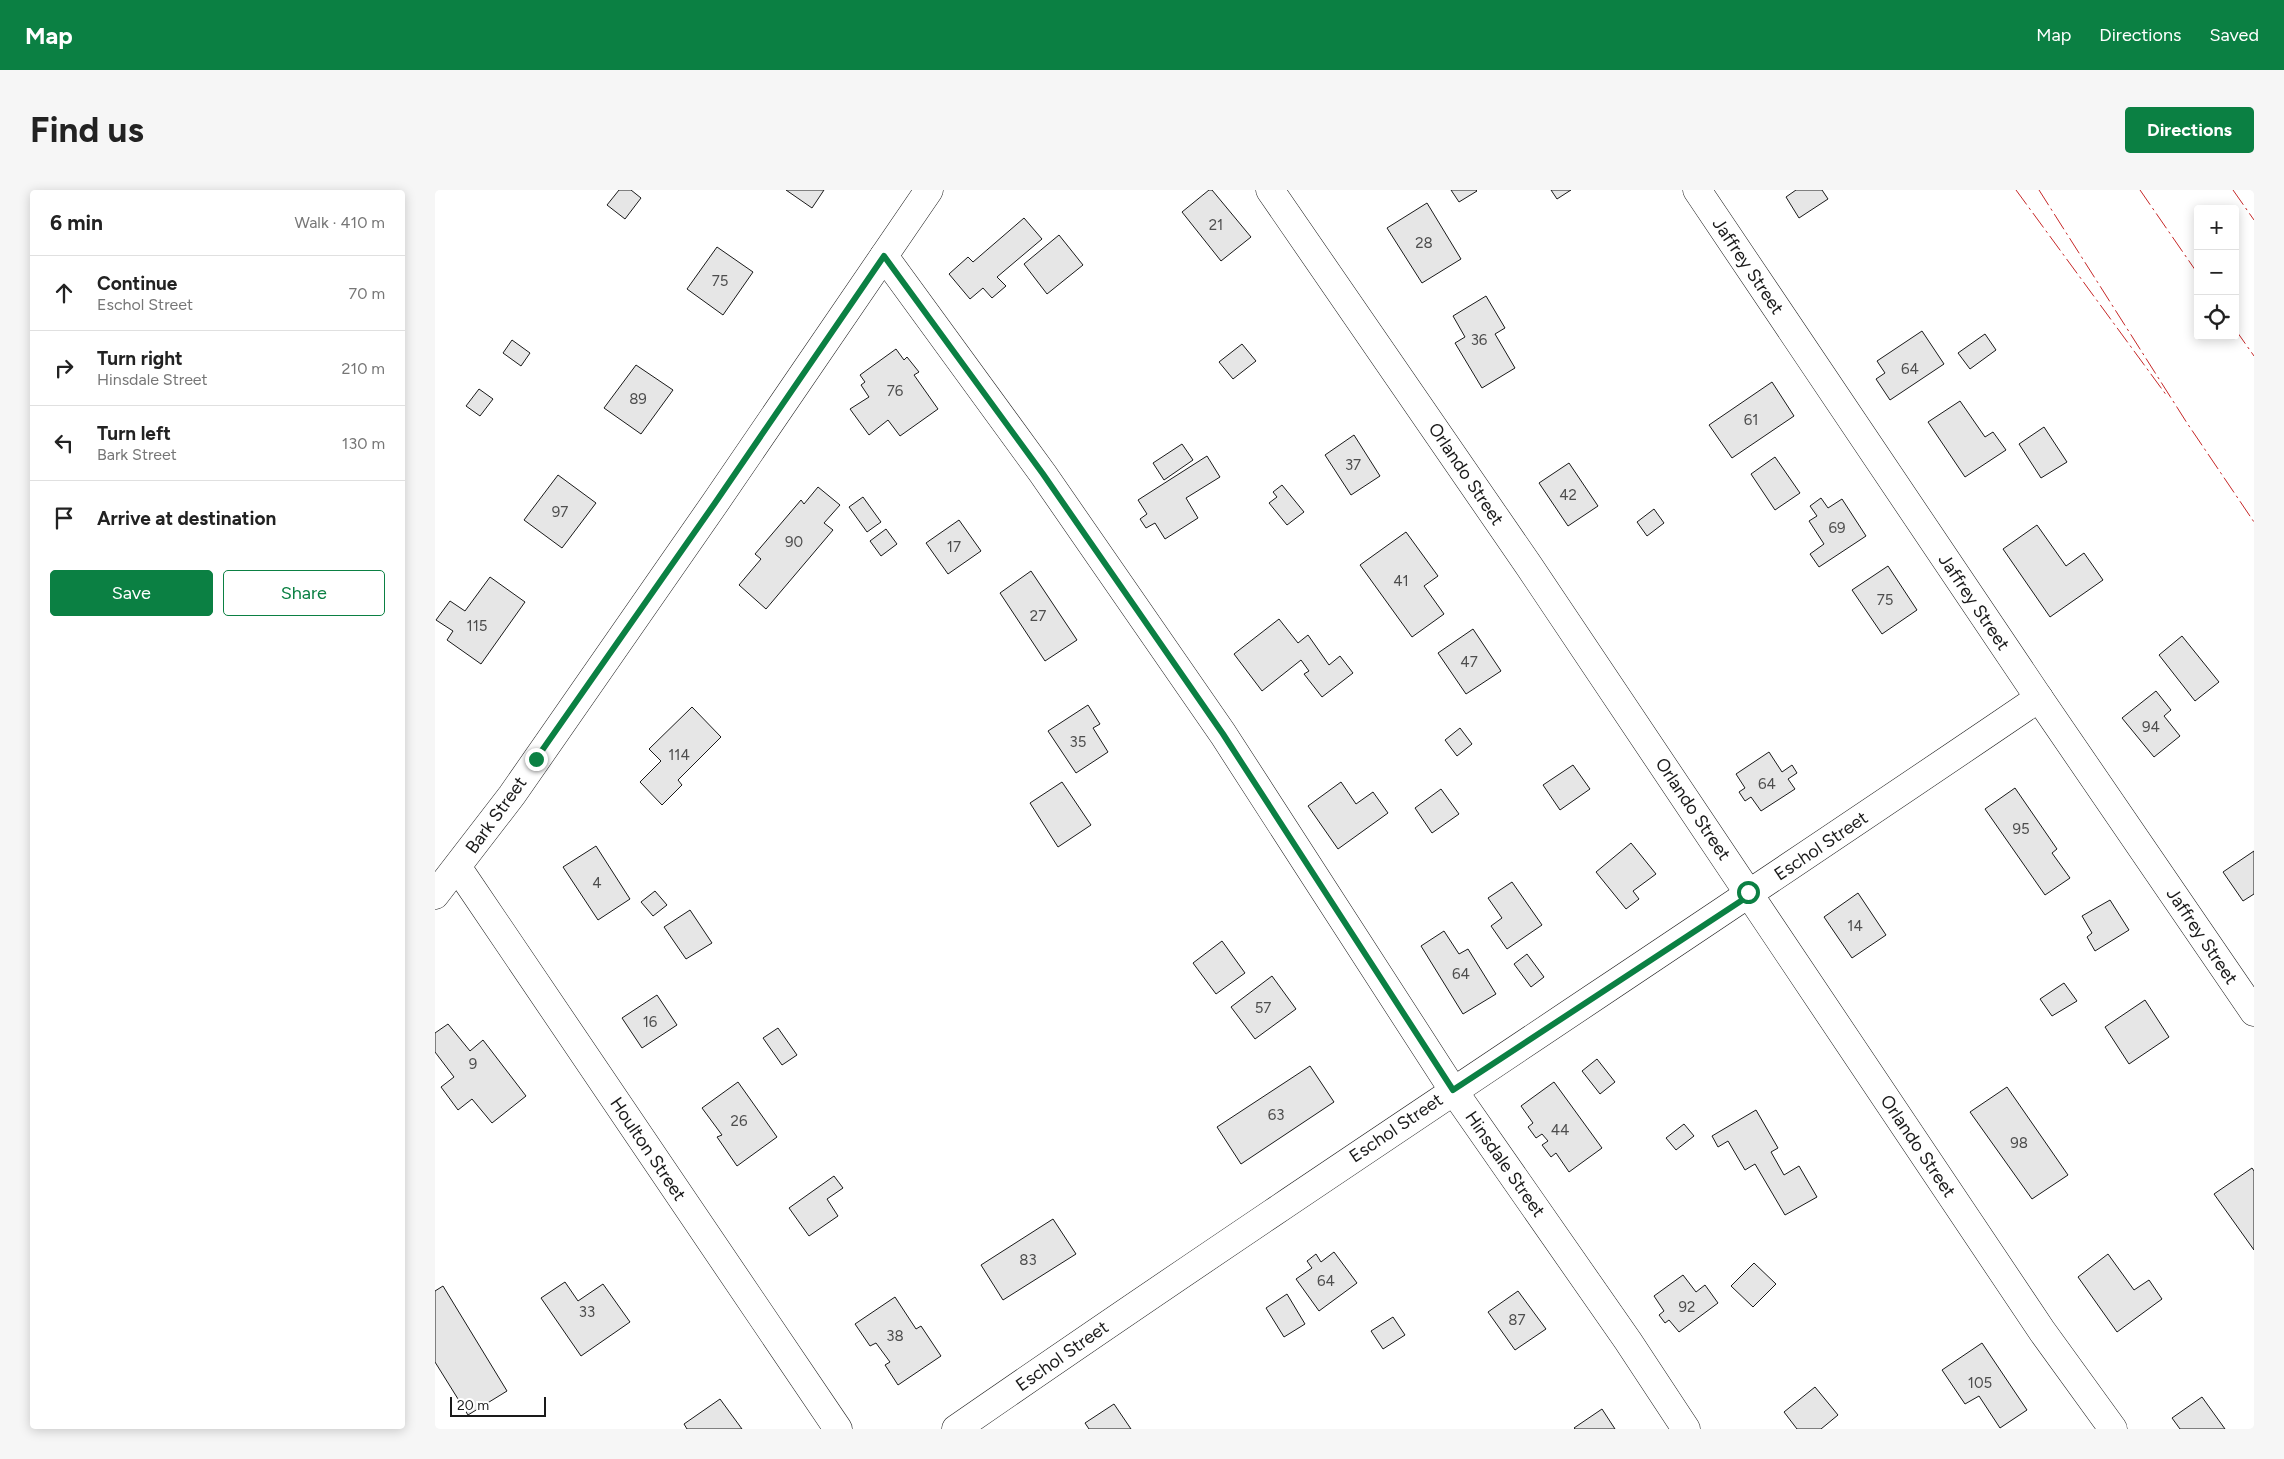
<!DOCTYPE html>
<html lang="en">
<head>
<meta charset="utf-8">
<style>
	body { margin:0; font-family:Figtree,sans-serif; background:#f6f6f6; color:#222 }
	.controls { position:absolute; right:15px; top:15px; display:grid; overflow:hidden; border-radius:5px; box-shadow:0 2px 12px #0003 }
	.controls button { width:45px; height:45px; display:grid; place-items:center; padding:0; border:0; border-bottom:1px solid #e0e0e0; background:#fff; color:#222; font:25px sans-serif }
	.scale { position:absolute; left:15px; bottom:12px; width:96px; box-sizing:border-box; padding-left:5px; border:2px solid #1a1a1a; border-top:0; font-size:14px; line-height:18px; white-space:nowrap; color:#1a1a1a; -webkit-text-stroke:4px #fff; paint-order:stroke }
	.stop { position:absolute; width:15px; height:15px; margin:-11px; border:4px solid #0b8043; border-radius:50%; background:#fff }
	.stop.end { background:#0b8043; border-color:#fff; box-shadow:0 1px 5px #0008 }
	.list { margin:0; padding:0; list-style:none }
	h2 { display:flex; justify-content:space-between; align-items:center; height:65px; margin:0; padding:0 20px; font-size:21px }
	h2 small { font-size:16px; font-weight:400; color:#767676 }
	.list li { display:grid; grid-template-columns:32px 1fr auto; gap:15px; align-items:center; box-sizing:border-box; height:75px; padding:0 20px; border-top:1px solid #e0e0e0 }
	.list b { display:block; font-size:19px; white-space:nowrap }
	.list p { margin:0; font-size:16px; white-space:nowrap; color:#767676 }
	.list em { font-size:16px; font-style:normal; color:#767676 }
	.actions { display:flex; gap:10px; padding:15px 20px }
	.actions a { flex:1; padding:11px 0; border:1px solid #0b8043; border-radius:5px; text-align:center; font-size:18px; color:#0b8043 }
	.actions .main { background:#0b8043; color:#fff }
	.icon { flex:none; width:28px; height:28px; fill:none; stroke:currentColor; stroke-width:2; stroke-linecap:round; stroke-linejoin:round }
	.map { position:relative; flex:none; width:1819px; height:1239px; overflow:hidden; border-radius:5px }
	header { display:flex; align-items:center; gap:30px; box-sizing:border-box; height:70px; padding:0 25px; background:#0b8043; color:#fff }
	header strong { font-size:24px }
	nav { display:flex; gap:28px; margin-inline-start:auto; font-size:18px }
	.intro { display:flex; align-items:center; justify-content:space-between; box-sizing:border-box; height:120px; padding:0 30px }
	h1 { margin:0; font-size:35px }
	.button { padding:12px 22px; border-radius:5px; background:#0b8043; color:#fff; font-size:18px; font-weight:700 }
	main { display:flex; gap:30px; padding:0 30px }
	aside { flex:1; background:#fff; border-radius:5px; box-shadow:0 2px 12px #0003 }
	.map>svg:first-child { display:block }
	.building { fill:#e6e6e6; stroke:#1a1a1a }
	.lines { fill:none; stroke-linecap:round; stroke-linejoin:round }
	.minor-casing { stroke:#1a1a1a; stroke-width:29 }
	.major-casing { stroke:#1a1a1a; stroke-width:29 }
	.minor { stroke:#fff; stroke-width:28 }
	.major { stroke:#fff; stroke-width:28 }
	.power { stroke:#c62828; stroke-width:1; stroke-dasharray:18 4 2.5 4; stroke-linecap:butt }
	.route { stroke:#0b8043; stroke-width:6 }
	.labels { text-anchor:middle; dominant-baseline:central; stroke-width:4; stroke-linejoin:round; paint-order:stroke }
	.number-label { font-size:15px; fill:#4d4d4d }
	.street-label { font-size:18px; fill:#1a1a1a; stroke:#fff }
</style>
</head>
<body>
<header>
<strong>Map</strong>
<nav><a>Map</a><a>Directions</a><a>Saved</a></nav>
</header>
<div class="intro"><h1>Find us</h1><a class="button">Directions</a></div>
<main>
<aside>
<h2>6 min<small>Walk · 410 m</small></h2>
<ul class="list">
<li><svg class="icon" aria-label="ahead" viewBox="0 0 24 24"><path d="M12 20V5M6 11l6-6 6 6"/></svg><div><b>Continue</b><p>Eschol Street</p></div><em>70 m</em></li>
<li><svg class="icon" aria-label="right" viewBox="0 0 24 24"><path d="M7 20v-9h11M14 6l5 5-5 5"/></svg><div><b>Turn right</b><p>Hinsdale Street</p></div><em>210 m</em></li>
<li><svg class="icon" aria-label="left" viewBox="0 0 24 24"><path d="M17 20v-9H6M10 6l-5 5 5 5"/></svg><div><b>Turn left</b><p>Bark Street</p></div><em>130 m</em></li>
<li><svg class="icon" aria-label="arrive" viewBox="0 0 24 24"><path d="M6 21V4h12l-3 4 3 4H6"/></svg><div><b>Arrive at destination</b></div></li>
</ul>
<div class="actions"><a class="main">Save</a><a>Share</a></div>
</aside>
<div class="map">
<svg width="1819" height="1239" viewBox="0 0 1819 1239">
	<rect width="100%" height="100%" fill="#fff"/>
	<g class="building">
		<polygon points="184,0 196,0 206,8 190,29 172,15"/>
		<polygon points="351,0 389,0 377,18"/>
		<polygon points="774,0 777,0 816,47 786,71 747,22"/>
		<polygon points="1016,0 1041,0 1042,1 1024,12"/>
		<polygon points="1116,0 1136,0 1122,9"/>
		<polygon points="1361,0 1387,0 1393,9 1364,28 1351,7"/>
		<polygon points="992,13 1026,69 987,93 952,38"/>
		<polygon points="589,28 607,49 562,87 571,96 557,108 548,98 535,109 514,84 533,67 538,72"/>
		<polygon points="624,45 648,75 612,104 589,74"/>
		<polygon points="282,57 318,82 288,125 252,99"/>
		<polygon points="1051,106 1070,138 1060,144 1080,178 1047,198 1020,153 1030,147 1018,126"/>
		<polygon points="1487,141 1509,174 1455,210 1441,189 1450,183 1442,171"/>
		<polygon points="1550,144 1561,160 1535,179 1523,163"/>
		<polygon points="77,150 95,163 86,176 68,163"/>
		<polygon points="807,154 821,171 798,189 784,172"/>
		<polygon points="461,159 469,170 472,167 484,182 479,185 503,219 465,246 453,230 434,245 415,219 434,207 426,195 430,192 425,185"/>
		<polygon points="201,175 238,200 206,244 169,218"/>
		<polygon points="1337,192 1359,226 1297,268 1274,235"/>
		<polygon points="44,199 58,209 45,226 31,216"/>
		<polygon points="1525,211 1550,247 1558,242 1571,260 1530,287 1493,232"/>
		<polygon points="1609,237 1632,272 1606,288 1584,254"/>
		<polygon points="919,245 945,286 916,305 890,265"/>
		<polygon points="747,254 758,270 729,290 718,273"/>
		<polygon points="772,266 785,287 751,308 763,328 730,349 720,333 711,338 705,329 712,324 703,310"/>
		<polygon points="1340,267 1365,303 1340,320 1316,284"/>
		<polygon points="1134,273 1163,316 1133,336 1104,293"/>
		<polygon points="123,285 161,313 127,358 89,330"/>
		<polygon points="847,295 869,322 852,335 834,313 842,307 838,302"/>
		<polygon points="383,297 405,315 389,333 398,340 331,419 304,395 326,369 320,364 366,310 369,314"/>
		<polygon points="428,307 446,332 432,342 414,317"/>
		<polygon points="1386,308 1393,318 1407,309 1431,346 1384,377 1375,364 1389,354 1374,331 1382,326 1375,316"/>
		<polygon points="1219,319 1229,333 1212,346 1202,332"/>
		<polygon points="524,330 546,361 513,384 491,353"/>
		<polygon points="1602,335 1631,376 1649,363 1668,390 1615,427 1568,359"/>
		<polygon points="451,339 462,354 446,366 435,351"/>
		<polygon points="971,342 1003,386 989,396 1009,424 977,447 925,375"/>
		<polygon points="1453,376 1482,420 1447,444 1417,400"/>
		<polygon points="596,381 642,450 610,471 565,403"/>
		<polygon points="55,387 90,412 46,474 12,450 18,441 1,430 15,411 30,421"/>
		<polygon points="844,429 863,453 873,445 894,475 905,466 918,483 887,507 869,484 874,481 866,470 827,501 799,464"/>
		<polygon points="1038,439 1066,481 1031,504 1003,463"/>
		<polygon points="1747,446 1784,492 1760,511 1724,465"/>
		<polygon points="1721,501 1736,520 1729,526 1745,546 1719,567 1687,528"/>
		<polygon points="653,515 665,534 658,538 673,562 641,583 613,541"/>
		<polygon points="257,517 286,547 243,590 247,595 227,615 205,592 226,571 214,559"/>
		<polygon points="1025,538 1037,554 1022,566 1010,550"/>
		<polygon points="1334,562 1347,582 1357,575 1362,583 1353,589 1360,599 1326,621 1316,607 1310,611 1304,602 1310,598 1301,584"/>
		<polygon points="1138,575 1155,599 1125,620 1108,595"/>
		<polygon points="627,592 656,635 623,657 595,613"/>
		<polygon points="906,592 921,614 938,602 953,623 903,659 873,616"/>
		<polygon points="1580,598 1622,659 1617,663 1635,688 1610,705 1550,619"/>
		<polygon points="1006,599 1024,624 997,643 980,618"/>
		<polygon points="1196,653 1221,684 1198,701 1204,709 1191,719 1161,682"/>
		<polygon points="161,656 195,709 163,730 128,677"/>
		<polygon points="1819,661 1819,704 1808,711 1788,682"/>
		<polygon points="1077,692 1107,735 1072,759 1056,736 1067,728 1053,708"/>
		<polygon points="220,701 232,715 218,726 206,712"/>
		<polygon points="1423,703 1451,745 1417,768 1389,727"/>
		<polygon points="1675,710 1694,740 1660,761 1652,747 1657,743 1647,726"/>
		<polygon points="255,720 277,753 251,769 229,737"/>
		<polygon points="1009,741 1024,764 1033,759 1061,804 1028,824 986,756"/>
		<polygon points="787,751 810,783 781,804 758,773"/>
		<polygon points="1092,764 1109,787 1096,797 1079,774"/>
		<polygon points="837,786 861,819 820,849 796,817"/>
		<polygon points="1629,793 1642,811 1617,826 1605,809"/>
		<polygon points="222,805 242,835 207,858 187,828"/>
		<polygon points="1710,810 1734,847 1694,874 1670,837"/>
		<polygon points="13,834 35,861 48,850 91,906 57,933 37,909 23,920 6,897 19,887 0,862 0,843"/>
		<polygon points="343,838 362,865 347,875 328,848"/>
		<polygon points="1162,869 1180,892 1165,904 1147,881"/>
		<polygon points="875,876 899,912 806,974 782,937"/>
		<polygon points="303,892 342,947 302,976 282,947 287,945 267,918"/>
		<polygon points="1119,892 1167,958 1134,982 1121,963 1116,967 1107,955 1113,951 1107,944 1101,948 1093,937 1098,933 1086,916"/>
		<polygon points="1572,897 1633,985 1597,1009 1535,922"/>
		<polygon points="1321,920 1343,958 1336,962 1349,985 1364,976 1382,1007 1350,1025 1320,974 1310,980 1293,951 1283,957 1277,946"/>
		<polygon points="1249,934 1259,946 1241,960 1231,948"/>
		<polygon points="1817,978 1819,981 1819,1060 1779,1004"/>
		<polygon points="399,986 408,998 392,1009 403,1026 374,1046 354,1018"/>
		<polygon points="618,1029 641,1064 568,1110 546,1075"/>
		<polygon points="899,1062 922,1093 884,1121 861,1089 877,1078 872,1071 881,1064 886,1072"/>
		<polygon points="1673,1064 1699,1100 1714,1090 1727,1109 1682,1142 1643,1087"/>
		<polygon points="1319,1073 1341,1094 1318,1117 1296,1096"/>
		<polygon points="1248,1085 1261,1102 1270,1095 1283,1113 1244,1142 1234,1130 1230,1133 1224,1125 1229,1121 1219,1106"/>
		<polygon points="130,1092 143,1111 168,1094 195,1132 146,1166 106,1108"/>
		<polygon points="8,1096 72,1201 33,1225 0,1172 0,1101"/>
		<polygon points="1083,1101 1111,1139 1080,1160 1053,1122"/>
		<polygon points="852,1104 870,1134 849,1147 831,1118"/>
		<polygon points="460,1107 481,1139 486,1136 506,1166 463,1195 450,1175 455,1172 441,1153 435,1156 420,1134"/>
		<polygon points="958,1127 970,1145 948,1159 936,1141"/>
		<polygon points="1547,1153 1592,1220 1565,1238 1544,1206 1530,1214 1507,1180"/>
		<polygon points="1380,1197 1403,1225 1386,1239 1362,1239 1349,1222"/>
		<polygon points="1767,1207 1790,1239 1745,1239 1737,1228"/>
		<polygon points="285,1209 307,1239 252,1239 249,1234"/>
		<polygon points="679,1214 696,1239 654,1239 650,1233"/>
		<polygon points="1167,1219 1180,1239 1140,1239 1139,1238"/>
	</g>
	<g class="lines">
		<g class="minor-casing">
			<g id="minor">
				<polyline points="835,0 1094,376 1607,1141 1678,1239"/>
				<polyline points="1262,0 1604,508 1819,822"/>
				<polyline points="449,66 608,284 788,544 1018,900 1193,1151 1251,1239"/>
				<polyline points="23,678 403,1239"/>
				<path d="M521 1239C879 991 1244 753 1604 508"/>
			</g>
		</g>
		<g class="major-casing">
			<polyline id="major" points="0,705 77,605 280,313 494,0"/>
		</g>
		<use href="#minor" class="minor"/>
		<use href="#major" class="major"/>
		<g class="power">
			<polyline points="1581,0 1732,206"/>
			<polyline points="1604,0 1752,233 1819,332"/>
			<polyline points="1705,0 1763,84"/>
			<polyline points="1798,0 1819,30"/>
			<polyline points="1800,139 1819,166"/>
		</g>
	</g>
	<g class="lines">
		<polyline class="route" points="101,569 280,313 449,66 608,284 788,544 1018,900 1315,705 1313,702"/>
	</g>
	<g class="labels">
		<g class="number-label">
			<text x="781" y="35">21</text>
			<text x="989" y="53">28</text>
			<text x="285" y="91">75</text>
			<text x="1044" y="150">36</text>
			<text x="1475" y="179">64</text>
			<text x="460" y="201">76</text>
			<text x="203" y="209">89</text>
			<text x="1316" y="230">61</text>
			<text x="918" y="275">37</text>
			<text x="1133" y="305">42</text>
			<text x="125" y="322">97</text>
			<text x="1402" y="338">69</text>
			<text x="359" y="352">90</text>
			<text x="519" y="357">17</text>
			<text x="966" y="391">41</text>
			<text x="1450" y="410">75</text>
			<text x="603" y="426">27</text>
			<text x="42" y="436">115</text>
			<text x="1034" y="472">47</text>
			<text x="1716" y="537">94</text>
			<text x="643" y="552">35</text>
			<text x="244" y="565">114</text>
			<text x="1332" y="594">64</text>
			<text x="1586" y="639">95</text>
			<text x="162" y="693">4</text>
			<text x="1420" y="736">14</text>
			<text x="1026" y="784">64</text>
			<text x="828" y="818">57</text>
			<text x="215" y="832">16</text>
			<text x="38" y="874">9</text>
			<text x="841" y="925">63</text>
			<text x="304" y="931">26</text>
			<text x="1125" y="940">44</text>
			<text x="1584" y="953">98</text>
			<text x="593" y="1070">83</text>
			<text x="891" y="1091">64</text>
			<text x="1252" y="1117">92</text>
			<text x="152" y="1122">33</text>
			<text x="1082" y="1130">87</text>
			<text x="460" y="1146">38</text>
			<text x="1545" y="1193">105</text>
		</g>
		<g class="street-label">
			<text transform="translate(1313 76) rotate(56)">Jaffrey Street</text>
			<text transform="translate(1031 284) rotate(56)">Orlando Street</text>
			<text transform="translate(1539 412) rotate(56)">Jaffrey Street</text>
			<text transform="translate(1258 619) rotate(56)">Orlando Street</text>
			<text transform="translate(61 625) rotate(-54)">Bark Street</text>
			<text transform="translate(1386 656) rotate(-34)">Eschol Street</text>
			<text transform="translate(1767 746) rotate(56)">Jaffrey Street</text>
			<text transform="translate(961 938) rotate(-34)">Eschol Street</text>
			<text transform="translate(1483 956) rotate(56)">Orlando Street</text>
			<text transform="translate(213 959) rotate(56)">Houlton Street</text>
			<text transform="translate(1070 974) rotate(55)">Hinsdale Street</text>
			<text transform="translate(627 1166) rotate(-35)">Eschol Street</text>
		</g>
	</g>
</svg>
<div class="controls">
<button>+</button>
<button>−</button>
<button><svg class="icon" aria-label="locate" viewBox="0 0 24 24"><circle cx="12" cy="12" r="6"/><path d="M12 2v4M12 18v4M2 12h4M18 12h4"/></svg></button>
</div>
<div class="scale">20 m</div>
<div class="stop" style="left:1313px;top:702px"></div>
<div class="stop end" style="left:101px;top:569px"></div>
</div>
</main>
</body>
</html>
